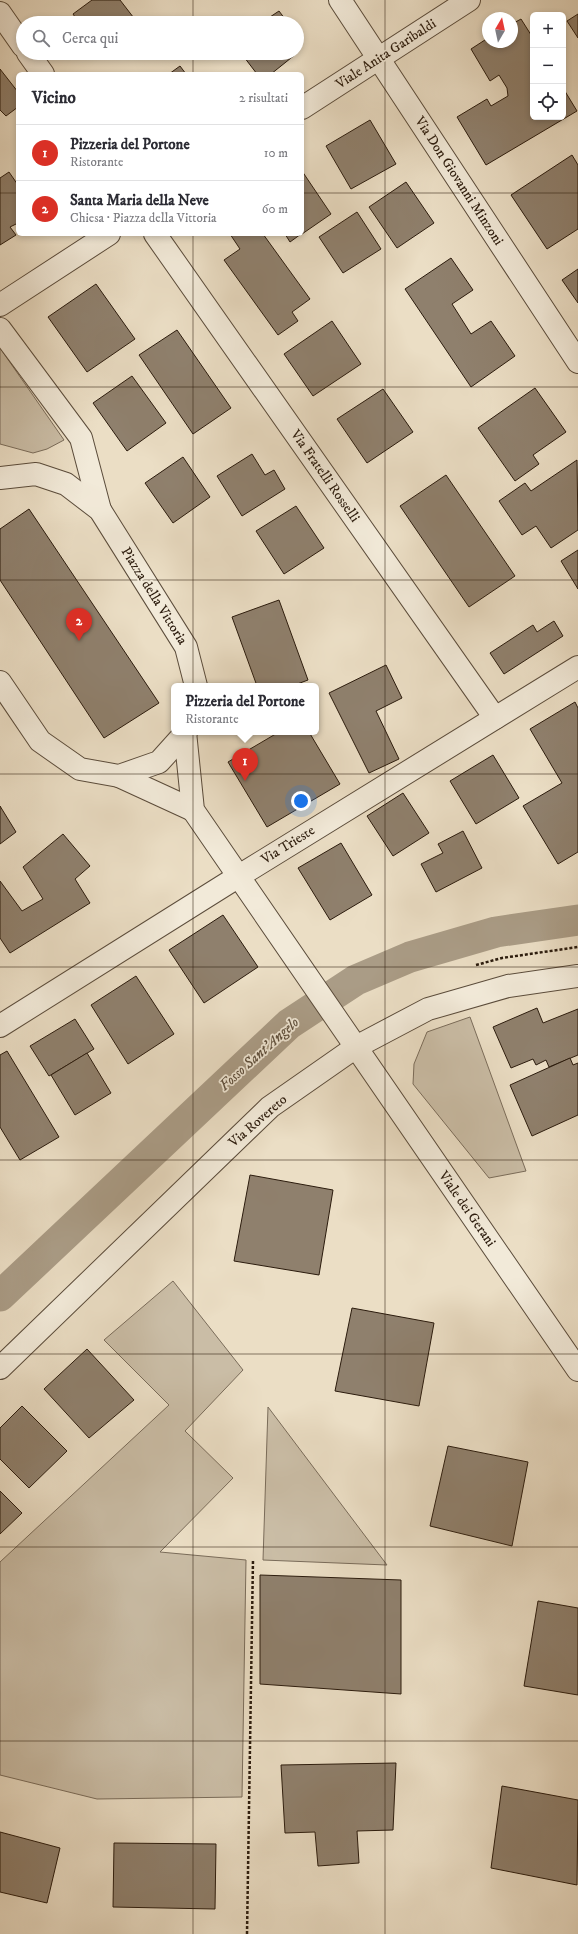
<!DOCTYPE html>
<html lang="it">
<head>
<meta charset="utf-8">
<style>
	body { margin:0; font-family:"IM FELL DW Pica",serif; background:#f7f7f7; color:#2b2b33 }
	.controls { position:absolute; right:12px; top:12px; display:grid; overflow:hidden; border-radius:6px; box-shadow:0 2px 6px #0003 }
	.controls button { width:36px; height:36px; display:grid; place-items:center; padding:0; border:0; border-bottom:1px solid #e1e1e2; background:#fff; color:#2b2b33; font:20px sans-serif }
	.compass { position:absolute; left:482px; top:12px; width:36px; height:36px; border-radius:50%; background:#fff; box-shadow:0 2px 6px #0003; rotate:9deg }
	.you { position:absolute; left:301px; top:801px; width:14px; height:14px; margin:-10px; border:3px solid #fff; border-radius:50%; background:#1a73e8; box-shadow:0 0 0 6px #1a73e833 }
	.badge { display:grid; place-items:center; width:26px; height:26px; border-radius:50%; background:#d93025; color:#fff; font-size:13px; font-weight:700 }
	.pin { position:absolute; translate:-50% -33px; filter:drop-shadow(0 1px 2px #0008) }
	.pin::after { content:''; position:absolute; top:21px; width:14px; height:12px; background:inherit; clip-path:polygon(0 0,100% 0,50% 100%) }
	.popup { position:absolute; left:171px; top:683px; width:148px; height:52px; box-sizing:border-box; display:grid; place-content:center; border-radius:6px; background:#fff; filter:drop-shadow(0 1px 3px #0005); font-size:13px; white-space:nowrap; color:#7c7c81 }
	.popup b { font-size:15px; color:#2b2b33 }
	.popup::after { content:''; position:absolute; left:50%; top:100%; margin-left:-8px; border:8px solid transparent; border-top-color:#fff }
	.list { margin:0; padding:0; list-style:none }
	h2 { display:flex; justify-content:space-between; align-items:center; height:52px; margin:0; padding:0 16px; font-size:17px }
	h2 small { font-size:13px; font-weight:400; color:#7c7c81 }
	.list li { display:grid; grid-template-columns:26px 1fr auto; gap:12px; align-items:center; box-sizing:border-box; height:56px; padding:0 16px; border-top:1px solid #e1e1e2 }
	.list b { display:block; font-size:15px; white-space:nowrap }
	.list p { margin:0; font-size:13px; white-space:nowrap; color:#7c7c81 }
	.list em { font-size:13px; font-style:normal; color:#7c7c81 }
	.icon { flex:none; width:22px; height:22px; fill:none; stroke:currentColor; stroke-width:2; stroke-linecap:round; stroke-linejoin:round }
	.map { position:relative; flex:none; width:578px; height:1934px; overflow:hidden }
	.search { position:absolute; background:#fff; box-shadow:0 2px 6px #0003; left:16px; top:16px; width:288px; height:44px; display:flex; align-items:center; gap:10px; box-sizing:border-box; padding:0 14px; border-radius:22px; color:#7c7c81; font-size:15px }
	.panel { position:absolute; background:#fff; box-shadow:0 2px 6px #0003; left:16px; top:72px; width:288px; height:164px; border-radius:6px }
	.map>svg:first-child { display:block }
	.green { fill:#cabda6; stroke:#7a6c5a }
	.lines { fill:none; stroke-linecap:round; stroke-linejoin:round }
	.canal { stroke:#aa9c86; stroke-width:31 }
	.building { fill:#8f806d; stroke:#2b1b0d }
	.minor-casing { stroke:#5b4c3b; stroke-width:24 }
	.path { stroke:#2b1b0d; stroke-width:2.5; stroke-dasharray:3 2; stroke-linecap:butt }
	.minor { stroke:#f2ead9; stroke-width:22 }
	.grid { fill:none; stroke:#2b1b0d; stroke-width:1; stroke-opacity:0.55 }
	.labels { text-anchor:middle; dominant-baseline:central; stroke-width:3.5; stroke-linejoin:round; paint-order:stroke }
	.street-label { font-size:14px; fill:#2b1b0d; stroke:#f2ead9 }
	.water-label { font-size:15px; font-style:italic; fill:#5e4f3d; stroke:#f2ead9 }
</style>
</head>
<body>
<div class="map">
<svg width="578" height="1934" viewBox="0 0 578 1934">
	<rect width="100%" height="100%" fill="#ebdec5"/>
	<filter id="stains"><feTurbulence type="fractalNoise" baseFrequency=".005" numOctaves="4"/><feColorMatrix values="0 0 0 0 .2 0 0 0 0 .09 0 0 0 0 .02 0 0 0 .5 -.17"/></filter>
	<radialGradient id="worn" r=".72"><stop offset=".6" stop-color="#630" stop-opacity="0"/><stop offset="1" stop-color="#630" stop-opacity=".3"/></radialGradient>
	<g class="green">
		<polygon points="0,348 64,440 47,449 33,453 0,444"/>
		<polygon points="470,1017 526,1171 489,1178 413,1084 414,1064 427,1032"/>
		<polygon points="173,1281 243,1370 185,1431 233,1478 160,1552 246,1560 242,1797 97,1799 0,1775 0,1562 169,1405 104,1340"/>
		<polygon points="268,1407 387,1565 263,1560"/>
	</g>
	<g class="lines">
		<polyline class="canal" points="0,1296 289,1024 356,980 410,957 496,932 578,920"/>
	</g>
	<g class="building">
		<polygon points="92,0 120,0 137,22 79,23 73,14"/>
		<polygon points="279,11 288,23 261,23"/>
		<polygon points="578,14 578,38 567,21"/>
		<polygon points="521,19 533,38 533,117 563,117 563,88 577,111 486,165 457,117 487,99 491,106 508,96 507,88 499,75 490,81 471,49 488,38 488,42 512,42 512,24"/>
		<polygon points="241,53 295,53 296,54 271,74 257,74"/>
		<polygon points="180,66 186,74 169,74"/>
		<polygon points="0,69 18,92 18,107 6,116 0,110"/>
		<polygon points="370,120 396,164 351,189 326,146"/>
		<polygon points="572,155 578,165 578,229 547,249 511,195"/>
		<polygon points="302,171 331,214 302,234"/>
		<polygon points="9,172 18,185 18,223 10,227 16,235 0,245 0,178"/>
		<polygon points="406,182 434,223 397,248 369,207"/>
		<polygon points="357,212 381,249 343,273 319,237"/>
		<polygon points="230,234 263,234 310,299 292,312 298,321 278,335 224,260 240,249"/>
		<polygon points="285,234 301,234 290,242"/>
		<polygon points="451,258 473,290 452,304 471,334 491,321 515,356 471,387 405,289"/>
		<polygon points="578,269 578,303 562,280"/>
		<polygon points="96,284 135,339 87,372 48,317"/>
		<polygon points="332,321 361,364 313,396 284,354"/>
		<polygon points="177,330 231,408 193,434 139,355"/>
		<polygon points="132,376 166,423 127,451 93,403"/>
		<polygon points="535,388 566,432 533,455 539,464 515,481 478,428"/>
		<polygon points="383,389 413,432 367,463 337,419"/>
		<polygon points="252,454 265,475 274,470 285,489 242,516 217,476"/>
		<polygon points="183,457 210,497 173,523 145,483"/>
		<polygon points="577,460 578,530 551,548 536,526 522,535 499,501 525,483 531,491"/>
		<polygon points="446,475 515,576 469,607 400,506"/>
		<polygon points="296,506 324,548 284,574 256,531"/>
		<polygon points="29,509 159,703 104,738 0,580 0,529"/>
		<polygon points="578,550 578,589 561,561"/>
		<polygon points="279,600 308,680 292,686 257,686 232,617"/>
		<polygon points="554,621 563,636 504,674 490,653 533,625 537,632"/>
		<polygon points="386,665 402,698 376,711 399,759 369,773 329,693"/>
		<polygon points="575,702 578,708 578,852 558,864 523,806 562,783 530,729"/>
		<polygon points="279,732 309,732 340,784 267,827 228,762"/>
		<polygon points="493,755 519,798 476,824 450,781"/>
		<polygon points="403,793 429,833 393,856 367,816"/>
		<polygon points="0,806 16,832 0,844"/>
		<polygon points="463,831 482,868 436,892 421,864 443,853 438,844"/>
		<polygon points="63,834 90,866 75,879 90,903 10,953 0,938 0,881 22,911 43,899 23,867"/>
		<polygon points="341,843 372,895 330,920 298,868"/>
		<polygon points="223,915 258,967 204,1003 169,950"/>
		<polygon points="136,976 174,1034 128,1064 91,1005"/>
		<polygon points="537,1008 543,1023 578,1009 578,1055 549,1067 546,1060 536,1065 533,1059 511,1068 493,1027"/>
		<polygon points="75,1019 94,1049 49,1076 30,1046"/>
		<polygon points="7,1051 59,1137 20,1160 0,1127 0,1055"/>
		<polygon points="87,1053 111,1093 75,1115 51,1075"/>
		<polygon points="570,1058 573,1065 578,1063 578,1115 532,1136 510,1085"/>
		<polygon points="250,1175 333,1190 319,1275 234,1261"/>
		<polygon points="352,1308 434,1323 419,1406 335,1391"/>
		<polygon points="87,1349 134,1400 89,1438 44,1389"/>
		<polygon points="22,1406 67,1451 29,1488 0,1459 0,1428"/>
		<polygon points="448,1446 528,1462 512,1546 430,1526"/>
		<polygon points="0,1491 22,1513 0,1534"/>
		<polygon points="260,1575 401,1580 401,1694 260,1684"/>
		<polygon points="538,1601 578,1608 578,1695 524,1686"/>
		<polygon points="396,1763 393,1830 357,1831 359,1863 318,1866 315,1832 285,1833 281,1765"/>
		<polygon points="502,1786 578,1800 577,1885 491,1868"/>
		<polygon points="0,1832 60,1848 47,1903 0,1892"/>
		<polygon points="114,1843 216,1844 215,1909 113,1907"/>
	</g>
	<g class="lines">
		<g class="minor-casing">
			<g id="minor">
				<polyline points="340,0 578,362"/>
				<polyline points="0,13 23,46"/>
				<polyline points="28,53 43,74"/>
				<polyline points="302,108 469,0"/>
				<polyline points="155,234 495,718"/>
				<polyline points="0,305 109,234"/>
				<polyline points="0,329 81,438 100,510"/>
				<polyline points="0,478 36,474 66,484 100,510 186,647 196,686"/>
				<polyline points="0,682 40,741 80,769 119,776 159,762 186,732"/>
				<polyline points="185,732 193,810 578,1370"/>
				<polyline points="119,776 193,810"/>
				<polyline points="0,1026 239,876 578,667"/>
				<polyline points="0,1368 270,1107 356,1047 428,1009 508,986 578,976"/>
			</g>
		</g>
		<g class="path">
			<polyline points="476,965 502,958 578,947"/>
			<polyline points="247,1934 253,1559"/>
		</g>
		<use href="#minor" class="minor"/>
	</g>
	<path class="grid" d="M193 0V23M385 0V1934M193 53V74M0 193H18M302 193H578M193 234V1934M0 387H578M0 580H578M0 774H578M0 967H578M0 1160H578M0 1354H578M0 1547H578M0 1741H578"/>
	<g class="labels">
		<g class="street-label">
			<text transform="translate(386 54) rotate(-33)">Viale Anita Garibaldi</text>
			<text transform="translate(459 181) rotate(57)">Via Don Giovanni Minzoni</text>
			<text transform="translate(325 476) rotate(55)">Via Fratelli Rosselli</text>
			<text transform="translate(154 596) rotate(58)">Piazza della Vittoria</text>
			<text transform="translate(288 845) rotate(-32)">Via Trieste</text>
			<text transform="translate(258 1121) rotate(-41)">Via Rovereto</text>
			<text transform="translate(467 1209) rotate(55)">Viale dei Gerani</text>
		</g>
		<g class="water-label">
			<text transform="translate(259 1054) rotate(-42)">Fosso Sant'Angelo</text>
		</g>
	</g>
	<rect width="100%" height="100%" filter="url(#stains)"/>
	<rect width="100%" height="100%" fill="url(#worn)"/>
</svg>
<div class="controls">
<button>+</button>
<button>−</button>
<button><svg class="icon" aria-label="locate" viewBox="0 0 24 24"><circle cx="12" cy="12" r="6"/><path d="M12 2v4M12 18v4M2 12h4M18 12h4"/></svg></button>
</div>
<svg class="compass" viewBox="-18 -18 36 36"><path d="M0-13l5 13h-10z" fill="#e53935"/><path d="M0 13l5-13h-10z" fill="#7c7c81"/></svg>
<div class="you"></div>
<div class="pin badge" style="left:245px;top:781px">1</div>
<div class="popup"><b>Pizzeria del Portone</b>Ristorante</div>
<div class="pin badge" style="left:79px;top:641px">2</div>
<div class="search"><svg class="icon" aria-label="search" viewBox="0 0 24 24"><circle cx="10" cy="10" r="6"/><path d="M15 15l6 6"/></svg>Cerca qui</div>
<section class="panel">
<h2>Vicino<small>2 risultati</small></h2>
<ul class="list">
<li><span class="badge">1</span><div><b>Pizzeria del Portone</b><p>Ristorante</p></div><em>10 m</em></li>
<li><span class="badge">2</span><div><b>Santa Maria della Neve</b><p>Chiesa · Piazza della Vittoria</p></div><em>60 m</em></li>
</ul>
</section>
</div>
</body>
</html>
